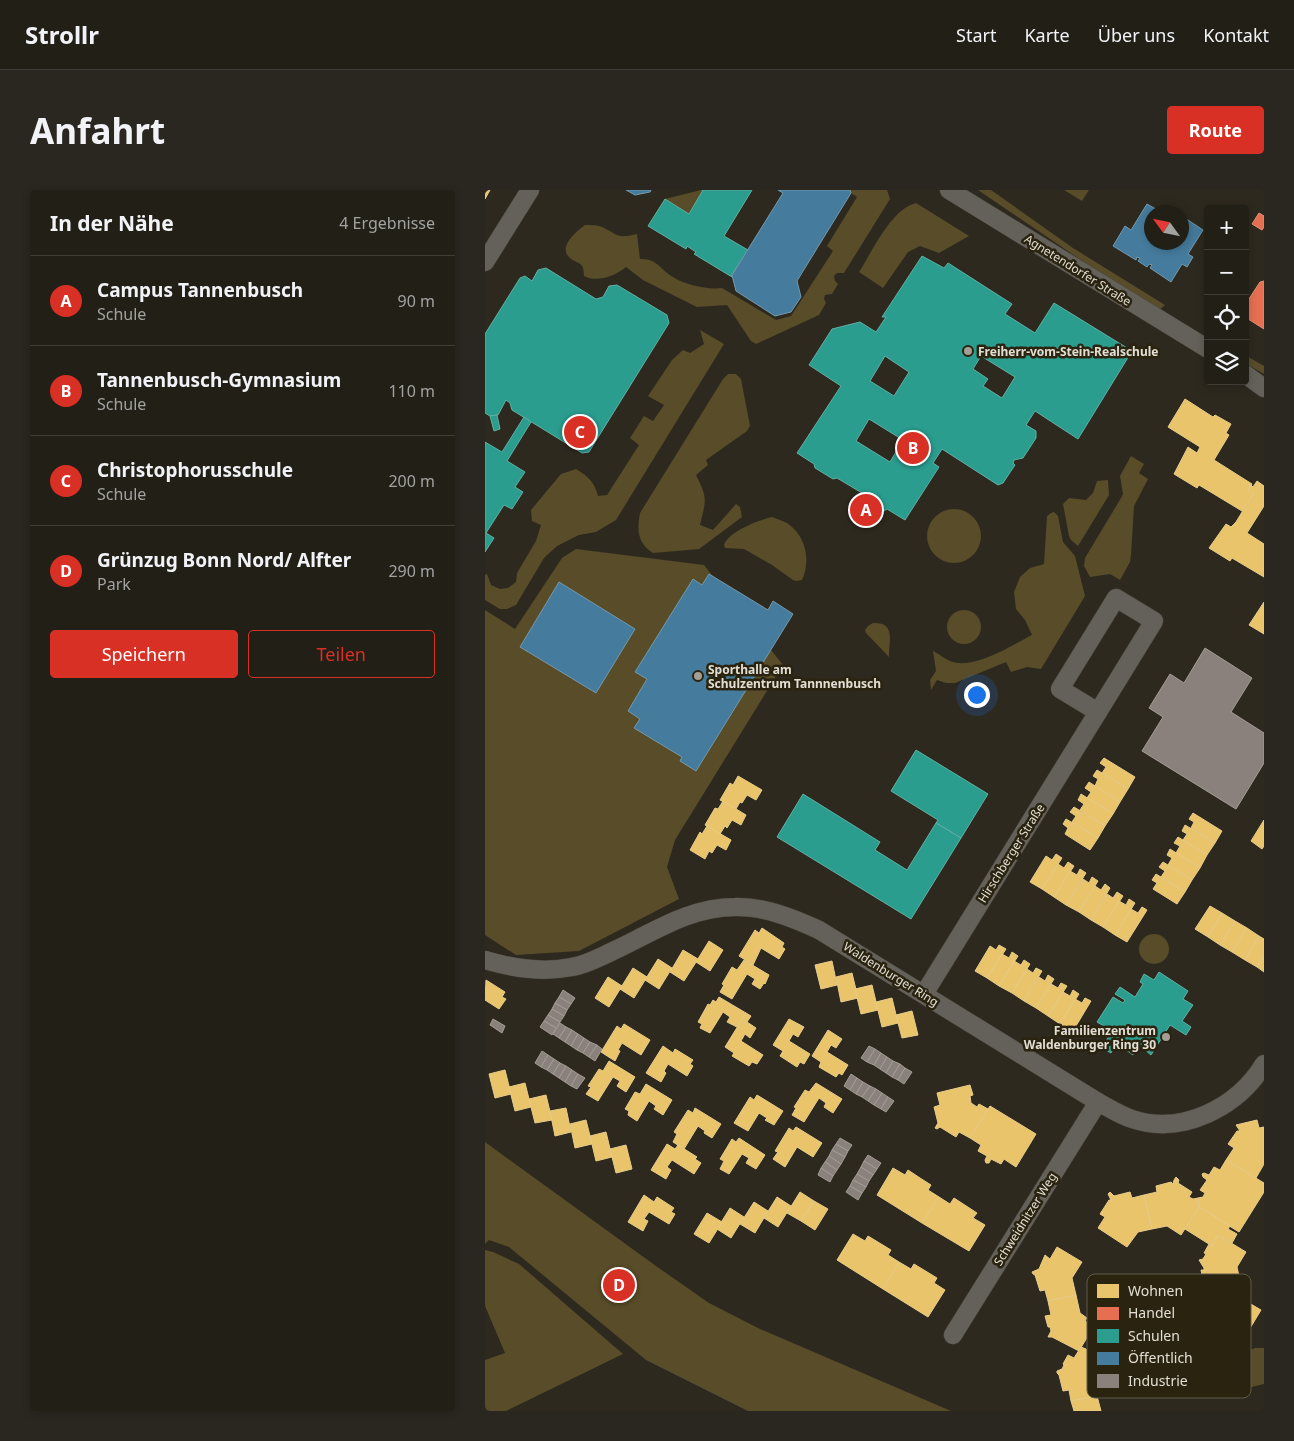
<!DOCTYPE html>
<html lang="de">
<head>
<meta charset="utf-8">
<style>
	body { margin:0; font-family:"Noto Sans",sans-serif; background:#2a2720; color:#f1f3f6 }
	.controls { position:absolute; right:15px; top:15px; display:grid; overflow:hidden; border-radius:5px; box-shadow:0 2px 8px #0003 }
	.controls button { width:45px; height:45px; display:grid; place-items:center; padding:0; border:0; border-bottom:1px solid #3f3d36; background:#221f17; color:#f1f3f6; font:25px sans-serif }
	.compass { position:absolute; left:659px; top:15px; width:45px; height:45px; border-radius:50%; background:#221f17; box-shadow:0 2px 8px #0003; rotate:303deg }
	.you { position:absolute; left:491px; top:504px; width:18px; height:18px; margin:-12px; border:4px solid #fff; border-radius:50%; background:#1a73e8; box-shadow:0 0 0 8px #1a73e833 }
	.badge { display:grid; place-items:center; width:32px; height:32px; border-radius:50%; background:#d93025; color:#fff; font-size:16px; font-weight:700 }
	.pin { position:absolute; translate:-50% -50%; border:2px solid #fff; box-shadow:0 1px 5px #0006 }
	.list { margin:0; padding:0; list-style:none }
	h2 { display:flex; justify-content:space-between; align-items:center; height:65px; margin:0; padding:0 20px; font-size:21px }
	h2 small { font-size:16px; font-weight:400; color:#a2a2a1 }
	.list li { display:grid; grid-template-columns:32px 1fr auto; gap:15px; align-items:center; box-sizing:border-box; height:90px; padding:0 20px; border-top:1px solid #3f3d36 }
	.list b { display:block; font-size:19px; white-space:nowrap }
	.list p { margin:0; font-size:16px; white-space:nowrap; color:#a2a2a1 }
	.list em { font-size:16px; font-style:normal; color:#a2a2a1 }
	.actions { display:flex; gap:10px; padding:15px 20px }
	.actions a { flex:1; padding:11px 0; border:1px solid #d93025; border-radius:5px; text-align:center; font-size:18px; color:#d93025 }
	.actions .main { background:#d93025; color:#fff }
	.icon { flex:none; width:28px; height:28px; fill:none; stroke:currentColor; stroke-width:2; stroke-linecap:round; stroke-linejoin:round }
	.map { position:relative; flex:none; width:779px; height:1221px; overflow:hidden; border-radius:5px }
	header { display:flex; align-items:center; gap:30px; box-sizing:border-box; height:70px; padding:0 25px; background:#221f17; border-bottom:1px solid #3f3d36 }
	header strong { font-size:24px }
	nav { display:flex; gap:28px; margin-inline-start:auto; font-size:18px }
	.intro { display:flex; align-items:center; justify-content:space-between; box-sizing:border-box; height:120px; padding:0 30px }
	h1 { margin:0; font-size:35px }
	.button { padding:12px 22px; border-radius:5px; background:#d93025; color:#fff; font-size:18px; font-weight:700 }
	main { display:flex; gap:30px; padding:0 30px }
	aside { flex:1; background:#221f17; border-radius:5px; box-shadow:0 2px 8px #0003 }
	.map>svg:first-child { display:block }
	.green { fill:#584c29 }
	.homes { fill:#e9c46a; stroke:#e7cc8a }
	.shops { fill:#e76f51; stroke:#e69078 }
	.schools { fill:#2a9d8f; stroke:#61b0a3; fill-rule:evenodd }
	.public { fill:#457b9d; stroke:#7499ad }
	.industry { fill:#8a817c; stroke:#a49d96 }
	.lines { fill:none; stroke-linecap:round; stroke-linejoin:round }
	.minor-casing { stroke:#4a473e; stroke-width:19 }
	.minor { stroke:#64615a; stroke-width:18 }
	.poi-dot { fill:#a39f94; stroke:#292310; stroke-width:2 }
	.labels { text-anchor:middle; dominant-baseline:central; stroke-width:5; stroke-linejoin:round; paint-order:stroke }
	.street-label { font-size:12px; fill:#e2ded3; stroke:#292310 }
	.poi-label { font-size:12px; font-weight:bold; fill:#e2ded3; stroke:#292310; text-anchor:start }
	.key { fill:#292310; stroke:#605b4a; stroke-width:1 }
	.key-label { font-size:14px; fill:#e2ded3 }
</style>
</head>
<body>
<header>
<strong>Strollr</strong>
<nav><a>Start</a><a>Karte</a><a>Über uns</a><a>Kontakt</a></nav>
</header>
<div class="intro"><h1>Anfahrt</h1><a class="button">Route</a></div>
<main>
<aside>
<h2>In der Nähe<small>4 Ergebnisse</small></h2>
<ul class="list">
<li><span class="badge">A</span><div><b>Campus Tannenbusch</b><p>Schule</p></div><em>90 m</em></li>
<li><span class="badge">B</span><div><b>Tannenbusch-Gymnasium</b><p>Schule</p></div><em>110 m</em></li>
<li><span class="badge">C</span><div><b>Christophorusschule</b><p>Schule</p></div><em>200 m</em></li>
<li><span class="badge">D</span><div><b>Grünzug Bonn Nord/ Alfter</b><p>Park</p></div><em>290 m</em></li>
</ul>
<div class="actions"><a class="main">Speichern</a><a>Teilen</a></div>
</aside>
<div class="map">
<svg width="779" height="1221" viewBox="0 0 779 1221">
	<rect width="100%" height="100%" fill="#2d291f"/>
	<g class="green">
		<polygon points="216,0 218,0 204,24 180,9"/>
		<path d="M365 0H402L405 9 359 83H352L349 86 350 91 353 94 347 104 340 105 339 109 341 113 334 125 271 154 266 151 242 115 212 117 158 90 141 77C131 86 112 93 99 86 99 71 94 75 85 68 72 57 92 41 100 35 105 35 112 35 117 37 134 45 131 49 152 44L155 69C172 68 176 80 188 87 200 95 223 100 237 98L291 130 306 126 348 61 342 56 372 7 366 3Z"/>
		<polygon points="493,0 506,0 588,58 680,115 674,120 621,87"/>
		<polygon points="579,0 604,0 597,11"/>
		<path d="M431 13 484 46 454 63 435 56 423 62 398 98 374 82C387 62 406 19 431 13Z"/>
		<path d="M215 140 239 154 131 330 111 342 94 345 72 356 59 368 31 415 22 419H15L0 410V385L2 384 6 395 15 399 23 398 31 392 32 383 51 351 56 335 47 331 46 320 76 284 91 279C103 286 110 293 113 306L122 305 154 255 145 248 159 226 168 231 179 215 163 206 187 170 198 160 205 163 219 154Z"/>
		<polygon points="760,165 779,176 779,184 760,173"/>
		<path d="M243 184H251L256 189 265 236 262 241 221 270 223 275 211 285C223 309 221 309 215 335L228 340 251 314 255 317 257 327 214 359 168 363C152 353 152 340 155 323L238 189Z"/>
		<polygon points="646,266 659,274 654,283 663,289 649,316 646,365 645,372 635,390 625,384 605,387 599,376 600,368 636,308 638,304 635,286"/>
		<polygon points="623,290 624,305 593,356 586,350 584,346 578,314 584,308 601,310 608,303 612,291"/>
		<circle cx="469" cy="346" r="27"/>
		<path d="M569 322 573 326 578 352 590 366 600 406 556 479 542 477 526 482 521 472 470 493H461L452 490 446 500 445 490 451 481 448 461C454 464 460 469 465 471 488 481 527 455 547 445L540 430 531 419 529 402 535 387 545 378 559 374 562 326 566 323Z"/>
		<path d="M287 327C292 329 298 331 302 333 321 346 326 370 317 390L311 391 308 390 287 375 259 359 240 358 239 355C244 341 274 330 287 327Z"/>
		<polygon points="91,359 219,375 298,475 190,650 182,677 194,709 94,761 31,765 0,745 0,420 30,439 77,368"/>
		<circle cx="479" cy="437" r="17"/>
		<path d="M388 433C411 432 404 451 404 467L381 443 380 440 383 436Z"/>
		<circle cx="669" cy="759" r="15"/>
		<polygon points="0,952 171,1076 224,1113 275,1139 466,1221 263,1221 161,1170 24,1057 4,1050 0,1054"/>
		<polygon points="0,1060 8,1062 34,1074 138,1164 21,1221 0,1221 0,1170 20,1163 0,1116"/>
		<path d="M770 1158H779V1194C767 1197 751 1202 740 1193 741 1177 756 1163 770 1158Z"/>
	</g>
	<g class="homes">
		<polygon points="0,0 5,0 0,9"/>
		<polygon points="700,209 728,227 730,225 746,234 741,243 744,245 729,270 767,294 763,300 768,304 757,321 714,295 712,298 689,284 703,257 712,263 715,257 683,237"/>
		<polygon points="772,291 779,296 779,316 762,343 779,354 779,387 747,368 745,371 724,358 741,334 746,337 751,332 768,304 763,300 766,295 768,297"/>
		<polygon points="779,412 779,444 764,435"/>
		<polygon points="619,568 650,587 643,599 617,583 621,577 615,573"/>
		<polygon points="612,580 643,599 635,612 610,596 613,589 608,586"/>
		<polygon points="253,586 277,600 271,610 262,605 257,613 255,612 251,619 235,610 245,593 248,595"/>
		<polygon points="604,592 635,612 628,624 602,608 606,602 600,598"/>
		<polygon points="596,604 628,624 620,636 595,620 599,614 593,610"/>
		<polygon points="238,611 261,625 256,635 247,630 242,638 240,636 235,644 220,635 230,618 233,619"/>
		<polygon points="589,617 620,636 613,648 587,632 591,626 585,622"/>
		<polygon points="708,623 737,641 730,653 706,638 709,632 704,629"/>
		<polygon points="581,629 613,648 605,660 580,644 583,638 578,634"/>
		<polygon points="779,630 779,656 777,659 766,651"/>
		<polygon points="700,635 730,653 722,665 698,650 702,644 697,641"/>
		<polygon points="222,636 246,650 241,660 232,655 227,663 224,661 220,669 205,660 215,642 217,644"/>
		<polygon points="693,647 722,665 715,678 691,663 695,656 689,653"/>
		<polygon points="685,659 715,678 707,690 683,675 687,668 682,665"/>
		<polygon points="571,664 577,668 557,699 545,692 561,666 567,670"/>
		<polygon points="583,672 589,676 569,707 557,699 573,674 579,678"/>
		<polygon points="678,672 707,690 700,702 676,687 680,681 674,677"/>
		<polygon points="595,679 601,683 581,715 569,707 585,681 592,685"/>
		<polygon points="671,684 700,702 692,714 668,699 672,693 667,690"/>
		<polygon points="607,687 613,691 594,722 581,715 598,689 604,693"/>
		<polygon points="620,694 625,698 606,730 594,722 610,696 616,700"/>
		<polygon points="632,702 638,706 618,737 606,730 622,704 628,708"/>
		<polygon points="644,709 650,713 630,745 618,737 634,711 641,715"/>
		<polygon points="725,716 737,723 723,747 710,739"/>
		<polygon points="657,717 662,720 642,752 630,745 646,719 653,723"/>
		<polygon points="737,723 750,731 735,755 723,747"/>
		<polygon points="750,731 762,738 747,762 735,755"/>
		<polygon points="277,738 299,753 297,757 300,759 294,769 276,758 268,775 254,766 270,740 274,743"/>
		<polygon points="762,738 774,746 760,770 747,762"/>
		<polygon points="774,746 779,749 779,766 772,777 760,770"/>
		<polygon points="224,751 238,760 225,781 211,772"/>
		<polygon points="514,755 521,759 502,788 490,781 505,756 511,760"/>
		<polygon points="198,760 213,769 199,791 185,782"/>
		<polygon points="527,762 533,766 514,796 502,788 517,764 524,768"/>
		<polygon points="779,766 779,782 772,777"/>
		<polygon points="173,769 187,778 174,799 160,790"/>
		<polygon points="259,770 284,785 280,794 279,793 275,799 267,794 270,789 262,784 247,809 235,802 239,795 237,794 247,777 252,780"/>
		<polygon points="539,770 545,774 527,803 514,796 529,771 536,775"/>
		<polygon points="347,771 352,795 336,799 330,775"/>
		<polygon points="148,778 162,787 149,808 135,799"/>
		<polygon points="551,778 557,781 539,811 527,803 542,779 548,783"/>
		<polygon points="367,783 373,808 356,812 351,787"/>
		<polygon points="563,785 569,789 551,818 539,811 554,787 560,791"/>
		<polygon points="123,787 137,796 124,817 110,808"/>
		<polygon points="1,790 20,802 17,807 21,809 14,819 0,810"/>
		<polygon points="576,793 582,796 563,826 551,818 566,794 573,798"/>
		<polygon points="387,795 393,820 376,824 370,799"/>
		<polygon points="588,800 594,804 575,834 563,826 578,802 585,806"/>
		<polygon points="234,807 261,823 252,837 242,832 245,827 238,822 225,843 215,838 217,834 213,832 223,814 225,815 228,810 231,812"/>
		<polygon points="407,808 413,833 397,837 391,812"/>
		<polygon points="600,808 606,811 588,841 575,834 590,809 597,813"/>
		<polygon points="427,821 433,845 417,848 411,825"/>
		<polygon points="261,823 266,826 262,832 271,838 265,848 260,844 256,851 278,865 272,874 267,872 264,876 247,866 249,863 240,857"/>
		<polygon points="304,829 319,837 313,847 308,844 304,851 325,864 319,874 315,872 312,877 295,866 298,861 288,855"/>
		<polygon points="139,834 165,850 156,865 137,853 133,860 135,861 130,871 116,862 132,836 136,839"/>
		<polygon points="343,840 357,849 351,858 346,855 342,862 363,875 357,885 354,883 351,887 334,877 336,872 327,866"/>
		<polygon points="178,856 188,863 190,859 208,870 205,874 208,876 202,886 183,874 179,881 181,883 176,892 161,883"/>
		<polygon points="124,871 150,887 141,902 132,896 135,891 128,887 113,911 101,904 106,897 103,896 114,879 118,881"/>
		<polygon points="20,880 26,904 10,908 4,884"/>
		<polygon points="40,893 46,917 30,921 24,897"/>
		<polygon points="331,893 357,909 348,923 339,917 341,913 334,908 319,932 307,925 311,918 309,917 320,900 324,902"/>
		<polygon points="161,894 187,910 178,925 169,919 171,916 164,911 152,931 143,925 144,921 140,919 150,902 155,904"/>
		<polygon points="485,895 488,905 485,906 486,913 492,917 494,914 503,919 485,948 474,942 471,947 455,937 452,939 450,938 453,933 449,917 455,915 452,903"/>
		<polygon points="61,905 67,930 50,933 44,909"/>
		<polygon points="272,905 298,921 289,935 280,930 282,928 274,923 263,941 249,933 265,907 269,910"/>
		<polygon points="505,916 551,944 531,977 519,969 516,974 506,969 504,973 501,973 500,970 502,966 493,961 496,955 485,948"/>
		<polygon points="81,918 86,942 70,946 65,921"/>
		<polygon points="210,918 236,934 227,948 219,943 220,941 213,936 199,959 188,952 192,944 189,942 203,920 208,923"/>
		<polygon points="101,930 107,954 90,958 85,934"/>
		<polygon points="772,930 774,938 779,937 779,974 771,988 741,970 749,958 743,954 752,941 755,941 751,935"/>
		<polygon points="311,937 337,953 328,967 312,957 300,977 288,969 293,962 290,961 304,938 308,941"/>
		<polygon points="121,942 127,967 111,971 105,946"/>
		<polygon points="254,948 280,965 271,979 261,973 264,968 257,964 244,984 235,979 239,971 235,969 247,949 251,952"/>
		<polygon points="182,954 190,959 193,955 212,967 210,969 216,973 209,984 187,970 182,977 186,980 181,989 166,980"/>
		<polygon points="141,955 147,979 131,983 125,959"/>
		<polygon points="741,970 779,993 779,1002 754,1042 714,1017 713,1008 718,1007 720,1003 715,1000 722,990 718,987 717,984 719,983 724,985 729,977 735,980"/>
		<polygon points="408,978 420,985 423,980 435,988 446,995 443,1000 454,1007 437,1033 392,1005"/>
		<polygon points="691,987 694,990 693,993 707,1002 704,1007 708,1009 713,1008 714,1017 696,1045 682,1036 667,1039 659,1005 672,1002 671,996 686,992 688,994 689,990"/>
		<polygon points="315,1002 329,1011 316,1031 302,1023"/>
		<polygon points="645,1002 647,1008 659,1005 667,1039 653,1042 642,1057 613,1038 620,1027 615,1024 624,1010 626,1010 623,1004 625,1002 629,1006"/>
		<polygon points="159,1005 169,1012 172,1007 189,1018 186,1022 190,1024 184,1034 164,1022 159,1029 163,1031 158,1041 143,1032"/>
		<polygon points="292,1007 306,1016 293,1037 279,1028"/>
		<polygon points="454,1007 465,1014 469,1008 492,1023 488,1028 500,1035 484,1061 437,1033"/>
		<polygon points="329,1011 343,1019 330,1040 316,1031"/>
		<polygon points="269,1012 283,1021 270,1043 255,1034"/>
		<polygon points="714,1017 745,1036 743,1039 752,1044 747,1053 733,1045 727,1056 700,1039"/>
		<polygon points="245,1018 259,1027 246,1048 232,1039"/>
		<polygon points="222,1023 237,1032 224,1053 209,1044"/>
		<polygon points="368,1044 380,1051 383,1046 406,1060 403,1065 414,1072 398,1099 352,1070"/>
		<polygon points="733,1045 761,1062 752,1077 756,1095 725,1102 721,1089 718,1090 716,1080 719,1080 719,1078 714,1070 718,1069 721,1064 719,1063 724,1054 727,1056"/>
		<polygon points="572,1057 597,1072 587,1088 591,1105 563,1111 560,1100 555,1101 550,1085 548,1084 547,1082 554,1079 560,1065 565,1069"/>
		<polygon points="414,1072 426,1079 429,1074 452,1088 449,1093 460,1100 443,1127 398,1099"/>
		<polygon points="756,1095 759,1110 776,1120 764,1140 758,1136 752,1146 748,1143 746,1145 738,1140 739,1137 729,1134 731,1130 729,1124 727,1125 725,1116 727,1115 725,1102"/>
		<polygon points="591,1105 595,1123 602,1128 600,1131 609,1136 594,1161 567,1147 563,1147 566,1141 565,1137 563,1137 560,1126 566,1125 563,1111"/>
		<polygon points="596,1157 601,1159 603,1162 618,1172 608,1187 612,1206 586,1211 584,1200 578,1201 574,1185 572,1183 572,1181 577,1179 579,1175 578,1174 583,1165 589,1168"/>
		<polygon points="612,1206 616,1221 589,1221 586,1211"/>
	</g>
	<g class="shops">
		<polygon points="774,23 779,26 779,37 777,40 767,34"/>
		<polygon points="779,91 779,139 760,127 760,115 775,92"/>
	</g>
	<g class="schools">
		<polygon points="218,0 267,0 239,46 263,60 247,85 247,87 209,64 211,62 202,56 201,59 163,36 180,9 204,24"/>
		<path d="M437 66 459 78 463 73 527 114 520 124 550 143 569 113 647 161 593 249 550 221 541 235 551 241V248L538 268 529 270 528 273 530 275 518 293 513 295 457 259 448 273 454 277 420 330 402 319 399 321 383 311 382 306 352 288 348 289 330 278 329 274 312 263 356 196 324 175 347 139 375 132 391 142 401 127H397ZM400 166 424 182 409 206 385 191ZM496 166 530 187 517 208 498 196 503 189 488 179ZM384 229 418 250 405 272 371 251Z"/>
		<polygon points="61,78 111,109 118,107 124,96 132,95 182,125 184,133 104,262 97,263 27,220 25,213 21,210 13,225 5,226 0,223 0,144 35,88 40,86 47,91 53,80"/>
		<polygon points="12,225 15,239 9,241 5,226"/>
		<polygon points="39,227 46,232 22,271 40,282 30,297 38,302 27,319 19,315 1,343 9,348 0,362 0,252 17,262"/>
		<polygon points="431,560 503,604 476,648 451,633 453,630 406,601"/>
		<polygon points="318,604 395,652 390,660 422,680 451,633 476,648 426,729 292,647"/>
		<polygon points="674,782 703,801 698,809 708,815 697,831 706,837 701,845 685,835 666,865 654,855 648,865 632,853 626,863 617,858 627,841 612,832 628,807 638,813 640,810 630,804 635,797 650,807 658,794 655,792 659,784 669,790"/>
	</g>
	<g class="public">
		<polygon points="141,0 166,0 165,2 150,5"/>
		<polygon points="293,0 365,0 366,3 312,91 316,107 306,122 290,126 251,101 247,85 298,3"/>
		<polygon points="662,14 676,22 666,22 666,52 696,52 697,26 718,40 703,64 708,67 702,77 697,74 686,92 665,78 667,75 664,74 662,77 653,71 655,68 652,67 651,70 628,56 640,36 646,40"/>
		<polygon points="224,384 283,420 288,411 308,424 211,581 195,571 197,567 149,538 155,529 143,521 162,489 150,482 208,389 217,395"/>
		<polygon points="74,392 150,439 111,503 35,457"/>
	</g>
	<g class="industry">
		<polygon points="720,458 767,488 746,522 779,543 779,573 751,619 657,561 678,527 664,518 685,484 699,493"/>
		<polygon points="78,800 90,808 86,814 74,807"/>
		<polygon points="74,807 86,814 82,820 70,813"/>
		<polygon points="70,813 82,820 79,826 67,819"/>
		<polygon points="67,819 79,826 75,832 63,825"/>
		<polygon points="63,825 75,832 71,838 59,831"/>
		<polygon points="8,829 20,836 17,843 5,835"/>
		<polygon points="59,831 71,838 67,845 55,837"/>
		<polygon points="75,833 81,837 74,848 68,844"/>
		<polygon points="81,837 87,840 80,852 74,848"/>
		<polygon points="87,840 93,844 86,856 80,852"/>
		<polygon points="93,844 99,848 92,860 86,856"/>
		<polygon points="99,848 105,852 98,863 92,860"/>
		<polygon points="105,852 112,855 104,867 98,863"/>
		<polygon points="112,855 117,859 110,871 104,867"/>
		<polygon points="384,856 390,859 382,872 376,868"/>
		<polygon points="390,859 396,863 389,875 382,872"/>
		<polygon points="57,861 63,865 56,877 50,873"/>
		<polygon points="396,863 402,867 395,879 389,875"/>
		<polygon points="63,865 69,869 62,880 56,877"/>
		<polygon points="402,867 408,871 401,883 395,879"/>
		<polygon points="69,869 75,873 68,884 62,880"/>
		<polygon points="408,871 415,874 407,887 401,883"/>
		<polygon points="75,873 81,876 74,888 68,884"/>
		<polygon points="415,874 420,878 413,890 407,887"/>
		<polygon points="81,876 87,880 80,892 74,888"/>
		<polygon points="420,878 427,882 419,894 413,890"/>
		<polygon points="87,880 93,884 86,896 80,892"/>
		<polygon points="93,884 100,888 92,899 86,896"/>
		<polygon points="366,884 372,888 365,900 359,896"/>
		<polygon points="372,888 378,892 371,904 365,900"/>
		<polygon points="378,892 385,896 377,907 371,904"/>
		<polygon points="385,896 391,899 383,911 377,907"/>
		<polygon points="391,899 397,903 389,915 383,911"/>
		<polygon points="397,903 403,907 396,919 389,915"/>
		<polygon points="403,907 409,911 401,922 396,919"/>
		<polygon points="355,948 367,955 363,961 351,954"/>
		<polygon points="351,954 363,961 360,967 347,960"/>
		<polygon points="347,960 360,967 356,974 344,966"/>
		<polygon points="383,965 396,973 392,979 379,971"/>
		<polygon points="344,966 356,974 352,980 340,972"/>
		<polygon points="379,971 392,979 388,985 376,977"/>
		<polygon points="340,972 352,980 348,986 336,978"/>
		<polygon points="376,977 388,985 384,991 372,984"/>
		<polygon points="336,978 348,986 345,992 333,985"/>
		<polygon points="372,984 384,991 381,997 368,990"/>
		<polygon points="368,990 381,997 377,1003 365,996"/>
		<polygon points="365,996 377,1003 373,1010 361,1002"/>
	</g>
	<g class="lines">
		<g class="minor-casing">
			<g id="minor">
				<polyline points="464,0 723,159"/>
				<polyline points="0,72 45,0"/>
				<polyline points="760,184 779,198"/>
				<polygon points="631,408 669,431 613,522 575,499"/>
				<path d="M0 770C27 778 58 783 87 777 100 775 113 768 126 762 166 744 203 717 250 717 278 716 308 728 334 740L613 912C624 918 635 925 647 929 697 946 753 917 779 874"/>
				<polyline points="439,804 613,522"/>
				<polyline points="468,1145 613,912"/>
			</g>
		</g>
		<use href="#minor" class="minor"/>
	</g>
	<g class="poi-dot">
		<circle cx="483" cy="161" r="5"/>
		<circle cx="213" cy="486" r="5"/>
		<circle cx="681" cy="847" r="5"/>
	</g>
	<g class="labels">
		<g class="street-label">
			<text transform="translate(593 80) rotate(32)">Agnetendorfer Straße</text>
			<text transform="translate(526 663) rotate(-58)">Hirschberger Straße</text>
			<text transform="translate(406 784) rotate(32)">Waldenburger Ring</text>
			<text transform="translate(540 1029) rotate(-58)">Schweidnitzer Weg</text>
		</g>
		<g class="poi-label">
			<text x="493" y="161">Freiherr-vom-Stein-Realschule</text>
			<text x="223" y="479">Sporthalle am<tspan x="223" dy="14">Schulzentrum Tannnenbusch</tspan></text>
			<text x="671" y="840" text-anchor="end">Familienzentrum<tspan x="671" dy="14">Waldenburger Ring 30</tspan></text>
		</g>
	</g>
	<rect x="602" y="1084" width="164" height="124" rx="8" class="key"/>
	<rect x="612" y="1094" width="22" height="14" fill="#e9c46a"/>
	<rect x="612" y="1117" width="22" height="13" fill="#e76f51"/>
	<rect x="612" y="1139" width="22" height="14" fill="#2a9d8f"/>
	<rect x="612" y="1162" width="22" height="13" fill="#457b9d"/>
	<rect x="612" y="1184" width="22" height="14" fill="#8a817c"/>
	<g class="key-label">
		<text x="643" y="1106">Wohnen</text>
		<text x="643" y="1128">Handel</text>
		<text x="643" y="1151">Schulen</text>
		<text x="643" y="1173">Öffentlich</text>
		<text x="643" y="1196">Industrie</text>
	</g>
</svg>
<div class="controls">
<button>+</button>
<button>−</button>
<button><svg class="icon" aria-label="locate" viewBox="0 0 24 24"><circle cx="12" cy="12" r="6"/><path d="M12 2v4M12 18v4M2 12h4M18 12h4"/></svg></button>
<button><svg class="icon" aria-label="layers" viewBox="0 0 24 24"><path d="M12 4l9 5-9 5-9-5zM3 14l9 5 9-5"/></svg></button>
</div>
<svg class="compass" viewBox="-18 -18 36 36"><path d="M0-13l5 13h-10z" fill="#e53935"/><path d="M0 13l5-13h-10z" fill="#a2a2a1"/></svg>
<div class="you"></div>
<div class="pin badge" style="left:381px;top:320px">A</div>
<div class="pin badge" style="left:428px;top:258px">B</div>
<div class="pin badge" style="left:95px;top:242px">C</div>
<div class="pin badge" style="left:134px;top:1095px">D</div>
</div>
</main>
</body>
</html>
